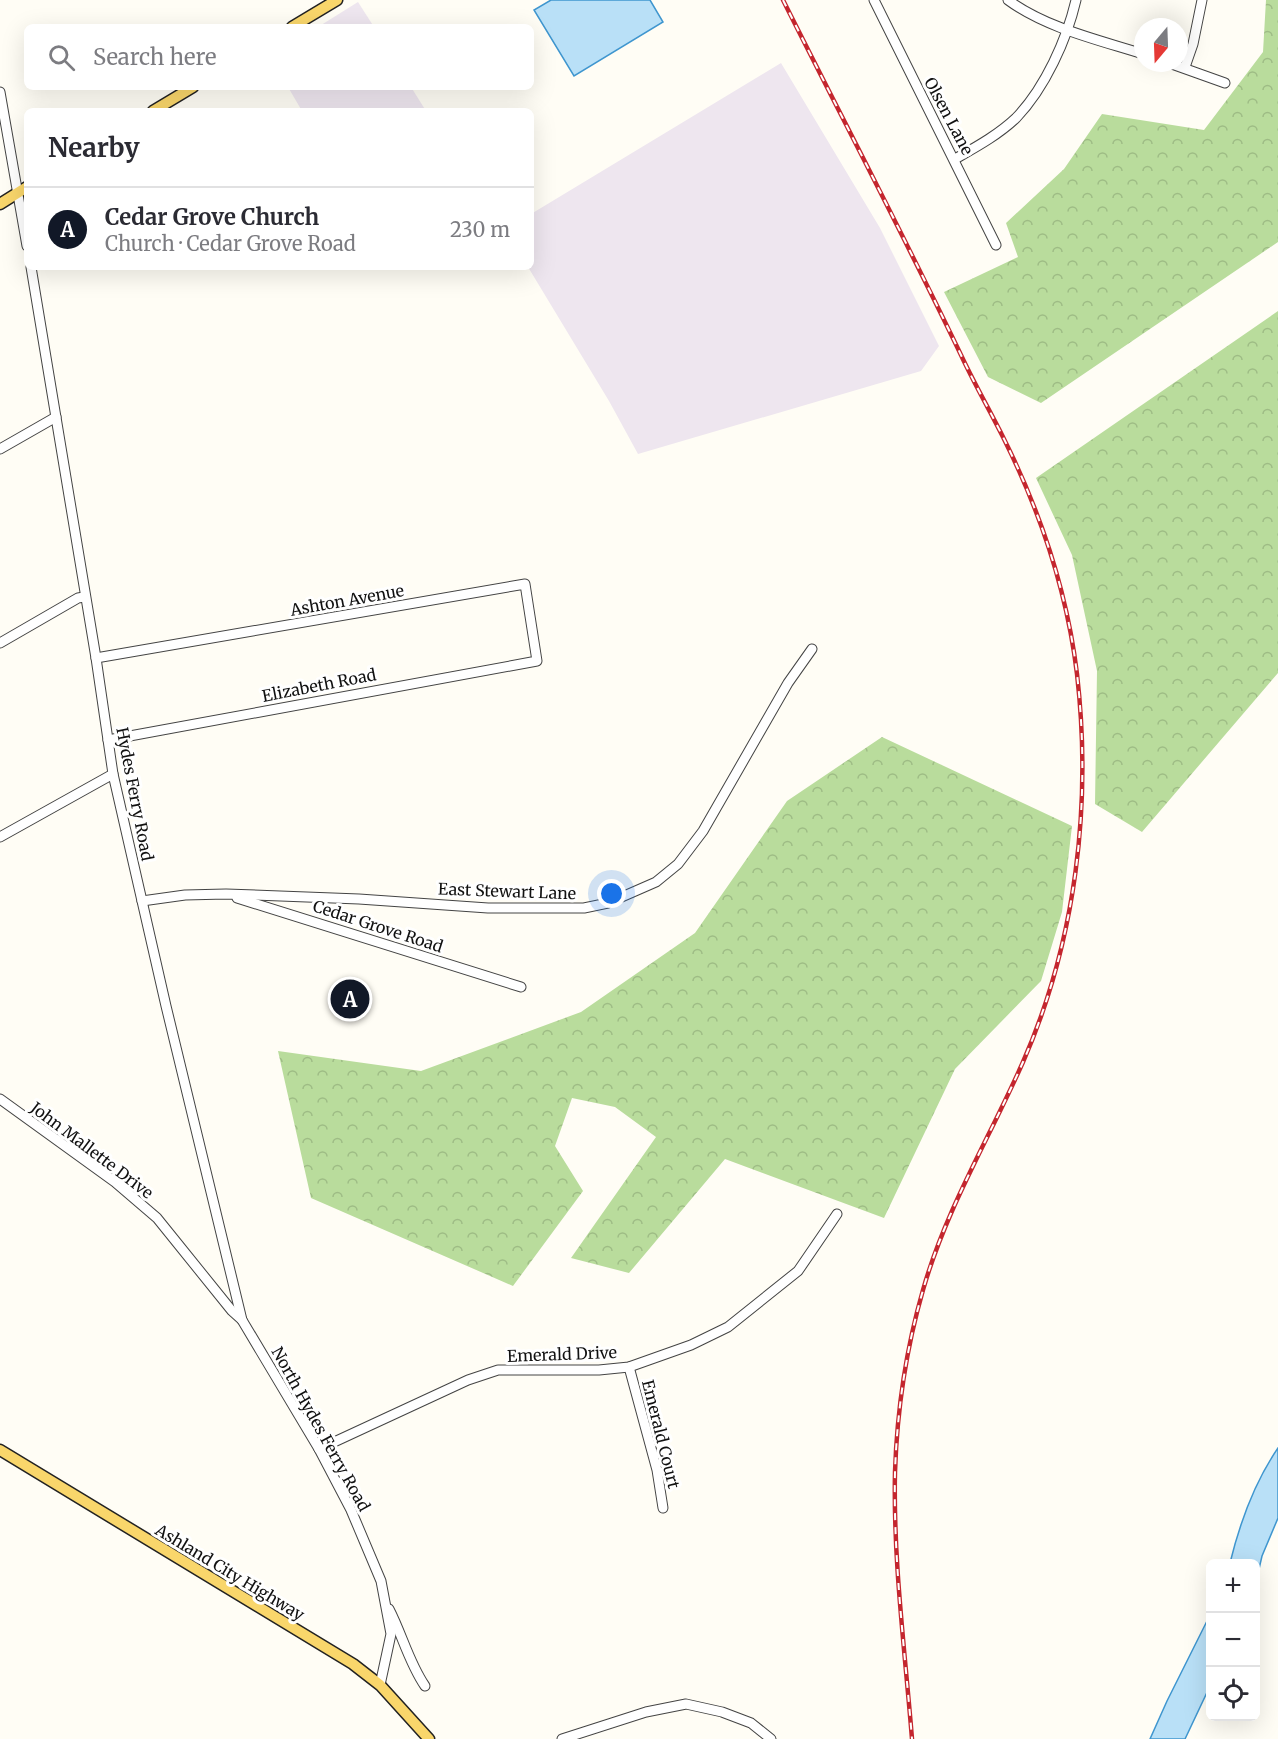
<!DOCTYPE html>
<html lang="en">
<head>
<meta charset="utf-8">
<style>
	body { margin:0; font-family:Merriweather,serif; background:#f7f7f7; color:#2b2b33 }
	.controls { position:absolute; right:18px; bottom:18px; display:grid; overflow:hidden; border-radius:9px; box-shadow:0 6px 24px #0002 }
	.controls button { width:54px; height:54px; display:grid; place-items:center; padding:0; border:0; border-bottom:2px solid #e1e1e2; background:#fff; color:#2b2b33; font:30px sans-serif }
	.compass { position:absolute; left:1134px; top:18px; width:54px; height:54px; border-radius:50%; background:#fff; box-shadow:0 6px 24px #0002; rotate:199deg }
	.you { position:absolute; left:612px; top:894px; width:21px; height:21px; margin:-15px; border:4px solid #fff; border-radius:50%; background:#1a73e8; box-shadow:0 0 0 9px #1a73e833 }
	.badge { display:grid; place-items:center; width:39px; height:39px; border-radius:50%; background:#111827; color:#fff; font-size:20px; font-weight:700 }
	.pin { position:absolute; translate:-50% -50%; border:3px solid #fff; box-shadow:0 2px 6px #0006 }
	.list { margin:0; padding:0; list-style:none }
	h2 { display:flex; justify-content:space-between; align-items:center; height:78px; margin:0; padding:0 24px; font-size:26px }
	h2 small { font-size:20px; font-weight:400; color:#7c7c81 }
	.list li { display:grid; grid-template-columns:39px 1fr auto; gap:18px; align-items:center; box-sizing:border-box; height:84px; padding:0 24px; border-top:2px solid #e1e1e2 }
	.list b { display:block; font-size:22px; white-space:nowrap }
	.list p { margin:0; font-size:20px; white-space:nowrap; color:#7c7c81 }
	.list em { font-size:20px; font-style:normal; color:#7c7c81 }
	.icon { flex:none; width:33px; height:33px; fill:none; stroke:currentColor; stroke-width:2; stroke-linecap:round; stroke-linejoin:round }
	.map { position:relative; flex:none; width:1278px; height:1739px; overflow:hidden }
	.search { position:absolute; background:#fff; box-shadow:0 6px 24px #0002; left:24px; top:24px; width:510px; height:66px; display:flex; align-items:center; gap:15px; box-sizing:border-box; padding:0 21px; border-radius:9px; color:#7c7c81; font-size:22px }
	.panel { position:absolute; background:#fff; box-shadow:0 6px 24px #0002; left:24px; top:108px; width:510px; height:162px; border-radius:9px }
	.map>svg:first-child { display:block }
	.industrial { fill:#eee6ef }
	.forest { fill:url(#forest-crowns) }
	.water { fill:#b9e0f7; stroke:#3f96cf; stroke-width:1.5 }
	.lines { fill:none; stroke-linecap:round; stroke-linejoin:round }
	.minor-casing { stroke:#444; stroke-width:11 }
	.major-casing { stroke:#222; stroke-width:13 }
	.minor { stroke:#fff; stroke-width:9 }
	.major { stroke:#f9d66b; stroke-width:10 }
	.rail-casing { stroke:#c4262e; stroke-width:4.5 }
	.rail { stroke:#fff; stroke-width:2; stroke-dasharray:7; stroke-linecap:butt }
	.labels { text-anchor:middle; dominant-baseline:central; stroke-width:6; stroke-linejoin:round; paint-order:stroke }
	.street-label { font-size:16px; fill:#111; stroke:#fff }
</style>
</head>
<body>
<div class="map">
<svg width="1278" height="1739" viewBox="0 0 1278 1739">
	<defs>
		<pattern id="forest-crowns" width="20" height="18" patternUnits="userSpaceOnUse" patternTransform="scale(1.5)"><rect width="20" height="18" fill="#b9dc9c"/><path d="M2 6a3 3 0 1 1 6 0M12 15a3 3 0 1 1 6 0" fill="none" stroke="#9ebc85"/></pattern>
	</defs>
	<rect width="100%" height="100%" fill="#fffdf5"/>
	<g class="industrial">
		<polygon points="358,2 374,27 318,27"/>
		<polygon points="781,63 880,228 939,346 921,371 638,454 609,401 528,267 531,267 531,214"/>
		<polygon points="288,87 411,87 426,111 302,111"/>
	</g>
	<g class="forest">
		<polygon points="1266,0 1278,0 1278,242 1041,403 988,377 944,292 1018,257 1006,223 1064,169 1102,114 1204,130 1263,52"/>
		<polygon points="1278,311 1278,673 1142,832 1095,804 1097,671 1072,555 1036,478"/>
		<polygon points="882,737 1072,826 1062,912 1041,981 955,1069 884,1218 725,1159 629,1273 571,1258 656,1137 615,1107 572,1098 555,1146 583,1191 513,1286 311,1198 278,1051 421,1071 581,1012 695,933 787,801"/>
	</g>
	<g class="water">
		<polygon points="551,0 650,0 663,22 574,76 534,10"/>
		<path d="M1278 1448V1518L1262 1556 1256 1582V1564L1230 1563C1240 1522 1254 1483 1278 1448Z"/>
		<polygon points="1210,1615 1210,1686 1185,1739 1150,1739 1167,1701"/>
	</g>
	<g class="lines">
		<g class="minor-casing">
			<g id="minor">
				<polyline points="874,0 996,245"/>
				<path d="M1008 0C1046 28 1099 40 1143 54"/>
				<polyline points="1169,63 1225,83"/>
				<polyline points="1185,67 1193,44 1202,0"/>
				<polyline points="0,92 27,246"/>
				<path d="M955 159C976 147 998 135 1016 118 1045 88 1067 39 1076 0"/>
				<polyline points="31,267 96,658 113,774 166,1006 242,1320"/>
				<polyline points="0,449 56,417"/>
				<polyline points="0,643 78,598 84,597"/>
				<polyline points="96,658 525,584 537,661 108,740"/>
				<polyline points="0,837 113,774"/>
				<polyline points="237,898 521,987"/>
				<polyline points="142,901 185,895 226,894 359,899 488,908 584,908 608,903 656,882 678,864 703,831 788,683 812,649"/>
				<polyline points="0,1099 115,1182 157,1218 232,1311 242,1320 319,1449 351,1510 381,1581 391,1634 380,1685"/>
				<polyline points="629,1367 657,1470 663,1508"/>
				<polyline points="319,1449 468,1380 498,1370 599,1370 629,1367 691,1345 728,1327 798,1271 837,1214"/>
				<path d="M389 1609C402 1634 409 1663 425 1686"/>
				<polyline points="562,1739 646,1712 686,1704 722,1712 751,1723 771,1739"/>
			</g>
		</g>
		<g class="major-casing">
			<g id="major">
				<polyline points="292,27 337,0"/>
				<polyline points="153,111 193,87"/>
				<polyline points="0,204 27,187"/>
				<polyline points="0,1450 353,1664 380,1685 429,1739"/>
			</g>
		</g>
		<use href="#minor" class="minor"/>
		<use href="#major" class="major"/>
		<g class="rail-casing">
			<path id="rail" d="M783 0C842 118 904 236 961 355 974 383 989 409 1003 437 1040 511 1067 591 1077 674 1092 805 1076 941 1023 1062 989 1139 946 1209 923 1290 906 1349 897 1411 895 1472 893 1560 905 1651 912 1739"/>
		</g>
		<use href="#rail" class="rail"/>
	</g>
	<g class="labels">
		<g class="street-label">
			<text transform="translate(949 116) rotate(62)">Olsen Lane</text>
			<text transform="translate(347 600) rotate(-10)">Ashton Avenue</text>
			<text transform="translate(319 685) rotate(-11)">Elizabeth Road</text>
			<text transform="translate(135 794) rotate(79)">Hydes Ferry Road</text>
			<text transform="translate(507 891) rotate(2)">East Stewart Lane</text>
			<text transform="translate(378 926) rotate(18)">Cedar Grove Road</text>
			<text transform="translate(92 1150) rotate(37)">John Mallette Drive</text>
			<text transform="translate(562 1354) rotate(-2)">Emerald Drive</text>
			<text transform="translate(321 1429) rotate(61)">North Hydes Ferry Road</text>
			<text transform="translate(661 1434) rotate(76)">Emerald Court</text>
			<text transform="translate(230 1572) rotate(31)">Ashland City Highway</text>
		</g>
	</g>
</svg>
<div class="controls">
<button>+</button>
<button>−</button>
<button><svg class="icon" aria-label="locate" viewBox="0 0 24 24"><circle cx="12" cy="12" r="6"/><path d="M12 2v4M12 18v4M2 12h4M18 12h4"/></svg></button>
</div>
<svg class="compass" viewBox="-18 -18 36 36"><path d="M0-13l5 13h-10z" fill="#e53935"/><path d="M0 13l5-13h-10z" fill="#7c7c81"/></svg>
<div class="you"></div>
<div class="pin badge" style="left:350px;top:999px">A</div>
<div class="search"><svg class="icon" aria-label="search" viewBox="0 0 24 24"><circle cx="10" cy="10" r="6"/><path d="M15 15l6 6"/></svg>Search here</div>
<section class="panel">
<h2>Nearby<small></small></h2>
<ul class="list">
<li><span class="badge">A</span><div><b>Cedar Grove Church</b><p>Church · Cedar Grove Road</p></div><em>230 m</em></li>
</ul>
</section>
</div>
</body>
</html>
